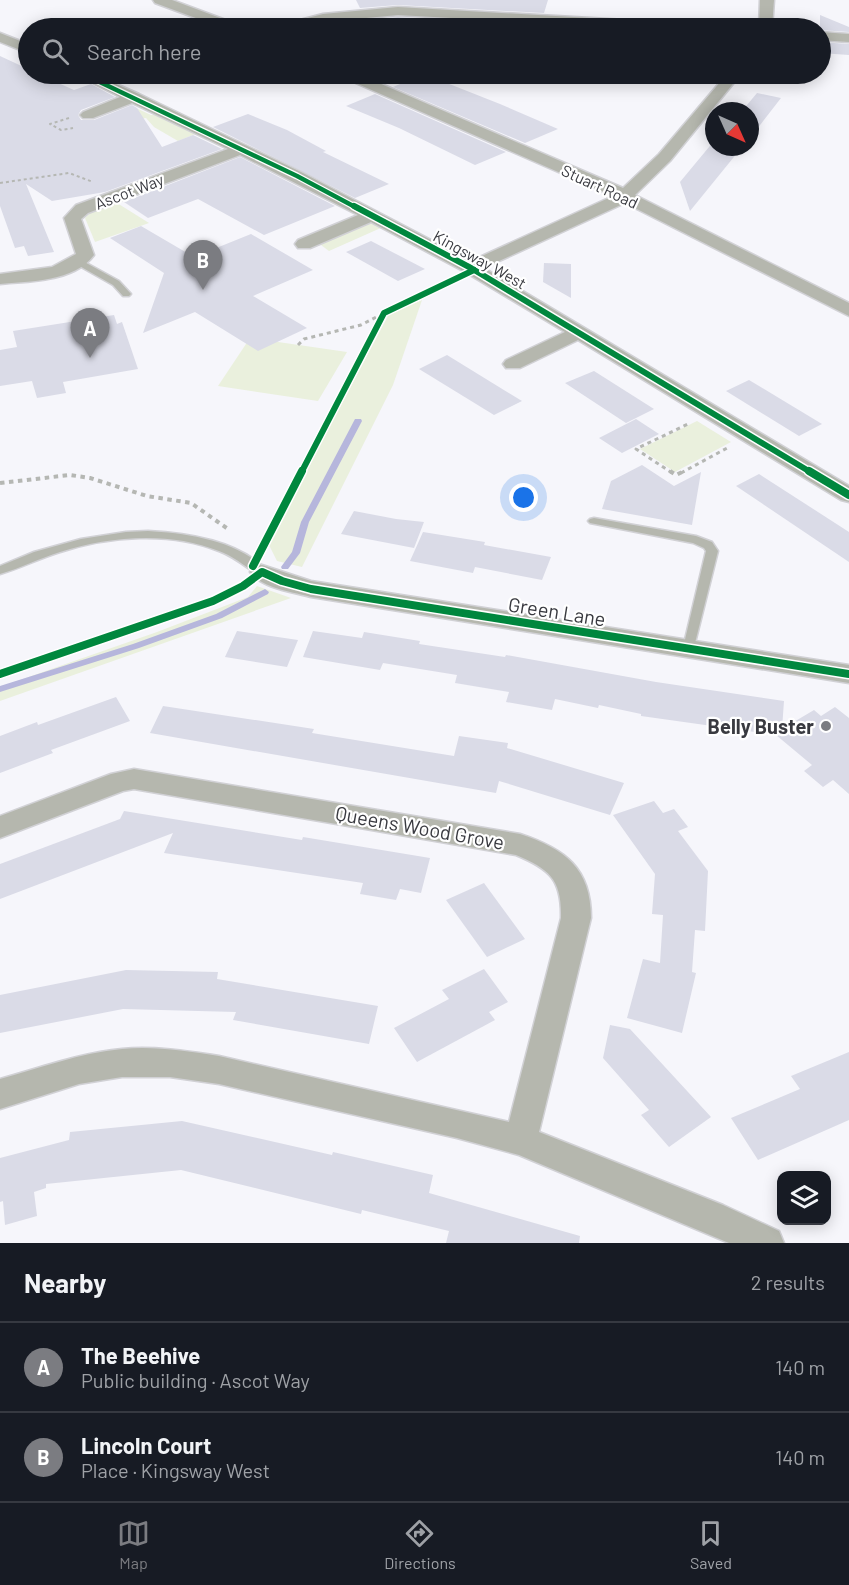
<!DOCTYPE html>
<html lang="en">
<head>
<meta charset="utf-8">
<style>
	body { margin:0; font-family:Barlow,sans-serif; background:#20242c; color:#f1f3f6 }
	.controls { position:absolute; right:18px; bottom:18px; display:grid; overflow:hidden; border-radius:12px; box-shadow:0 3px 15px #0003 }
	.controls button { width:54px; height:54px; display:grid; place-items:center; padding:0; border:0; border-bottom:2px solid #363941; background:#171b24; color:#f1f3f6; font:30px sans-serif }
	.compass { position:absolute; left:705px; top:102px; width:54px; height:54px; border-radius:50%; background:#171b24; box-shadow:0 3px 15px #0003; rotate:135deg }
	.you { position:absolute; left:524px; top:498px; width:21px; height:21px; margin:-15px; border:4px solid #fff; border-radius:50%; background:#1a73e8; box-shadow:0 0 0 9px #1a73e833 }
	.badge { display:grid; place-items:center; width:39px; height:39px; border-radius:50%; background:#7b7c81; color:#fff; font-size:20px; font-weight:700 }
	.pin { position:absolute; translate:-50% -50px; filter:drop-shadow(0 2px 3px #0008) }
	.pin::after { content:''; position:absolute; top:32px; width:21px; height:18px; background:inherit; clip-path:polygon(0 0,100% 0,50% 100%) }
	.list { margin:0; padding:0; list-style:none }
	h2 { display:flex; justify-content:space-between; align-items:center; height:78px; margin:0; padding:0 24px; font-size:26px }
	h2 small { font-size:20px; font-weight:400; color:#9ea1a6 }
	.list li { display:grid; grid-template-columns:39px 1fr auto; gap:18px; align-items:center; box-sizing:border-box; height:90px; padding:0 24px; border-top:2px solid #363941 }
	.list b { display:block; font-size:22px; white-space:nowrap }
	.list p { margin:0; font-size:20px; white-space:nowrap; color:#9ea1a6 }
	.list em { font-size:20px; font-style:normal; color:#9ea1a6 }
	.icon { flex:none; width:33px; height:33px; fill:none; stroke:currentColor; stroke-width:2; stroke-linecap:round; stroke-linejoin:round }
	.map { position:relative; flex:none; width:849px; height:1243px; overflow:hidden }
	.search { position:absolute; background:#171b24; box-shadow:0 3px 15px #0003; left:18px; right:18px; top:18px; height:66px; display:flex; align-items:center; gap:15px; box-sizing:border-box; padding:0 21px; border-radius:33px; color:#9ea1a6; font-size:22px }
	.sheet { height:258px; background:#171b24 }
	nav { display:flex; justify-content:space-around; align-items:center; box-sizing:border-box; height:84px; border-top:2px solid #363941; background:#171b24; font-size:16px; color:#9ea1a6 }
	nav a { display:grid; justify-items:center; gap:3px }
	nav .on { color:#7b7c81 }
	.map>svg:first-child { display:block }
	.green { fill:#eaf0dd }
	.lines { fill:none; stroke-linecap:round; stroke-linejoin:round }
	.stream { fill:#b6b6dc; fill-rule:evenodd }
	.building { fill:#dadbe7 }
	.lane-casing { stroke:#d1d1d5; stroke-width:3 }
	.street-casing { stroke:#d1d1d5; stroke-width:3 }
	.path-far2 { stroke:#b5b7b3; stroke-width:2; stroke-dasharray:3 3; stroke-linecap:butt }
	.path-far1 { stroke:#b5b7b3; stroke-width:3; stroke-dasharray:4 4; stroke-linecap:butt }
	.path { stroke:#b5b7b3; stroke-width:4; stroke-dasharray:4.5 4.5; stroke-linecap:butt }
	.lane { fill:#b5b7ae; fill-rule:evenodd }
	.street { fill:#b5b7ae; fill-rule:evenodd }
	.cycleway-far2-casing { stroke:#fff; stroke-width:7 }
	.cycleway-far1-casing { stroke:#fff; stroke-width:9 }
	.cycleway-casing { stroke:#fff; stroke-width:11 }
	.cycleway-far2 { stroke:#00873e; stroke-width:4.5 }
	.cycleway-far1 { stroke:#00873e; stroke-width:6 }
	.cycleway { stroke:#00873e; stroke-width:8 }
	.poi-dot { fill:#7b7c81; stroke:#fff; stroke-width:2 }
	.labels { text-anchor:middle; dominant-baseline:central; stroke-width:4.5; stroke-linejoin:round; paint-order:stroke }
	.far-street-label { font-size:16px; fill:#393a40; stroke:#fff }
	.street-label { font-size:20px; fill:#393a40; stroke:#fff }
	.poi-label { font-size:20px; font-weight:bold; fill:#393a40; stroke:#fff; text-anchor:end }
</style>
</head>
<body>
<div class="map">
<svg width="849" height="1243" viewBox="0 0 849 1243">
	<rect width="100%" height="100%" fill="#f6f6fb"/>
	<g class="green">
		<polygon points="136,108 151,115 159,114 198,133 178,141 154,127 146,118 59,132"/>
		<polygon points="117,203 149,223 95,242 85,218 91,212"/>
		<polygon points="364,223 375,223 383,227 329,251 321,245 322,241"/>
		<polygon points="422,300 393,385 302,567 277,561 268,543 389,314"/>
		<polygon points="250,338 347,352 318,401 218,386"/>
		<polygon points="697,421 731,442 675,472 640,449"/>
		<polygon points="257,586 291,598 0,701 0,687 157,632 248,597"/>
	</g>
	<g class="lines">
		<g class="stream">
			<polygon points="355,419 361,419 362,421 309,522 300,553 288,569 282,569 281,567 292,552 301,522"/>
			<polygon points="265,589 269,592 268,594 222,618 139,648 0,692 0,686 133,644 216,614"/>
		</g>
	</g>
	<g class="building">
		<polygon points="356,0 548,0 544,13 398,5 360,8"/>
		<polygon points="820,15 849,27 849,32 820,30"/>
		<polygon points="398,17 541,25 540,28 368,28 365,20"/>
		<polygon points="820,42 849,44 849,55 820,53"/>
		<polygon points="0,56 28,69 28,74 38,74 74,90 91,84 115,97 81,110 78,115 81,120 94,120 132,105 137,108 162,147 193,135 222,149 105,192 52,201 26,184 54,252 28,256 24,246 15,248 0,206"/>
		<polygon points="424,74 500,104 558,129 525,143 393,87"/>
		<polygon points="757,93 781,98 750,138 750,111 742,111"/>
		<polygon points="375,94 506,152 475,165 399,128 346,106"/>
		<polygon points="248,114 287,130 326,151 323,152 389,184 355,198 213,127"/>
		<polygon points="714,141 714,147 742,147 690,211 680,182"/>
		<polygon points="240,157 335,206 264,235 198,199 148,218 124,202"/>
		<polygon points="141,226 194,257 251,234 313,270 253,296 307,328 258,351 195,312 143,333 164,273 110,238"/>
		<polygon points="371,241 425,269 398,281 346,252"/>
		<polygon points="544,263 571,264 571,298 543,282"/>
		<polygon points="114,315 117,324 122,322 138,369 63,382 66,393 37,398 32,381 0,386 0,350 17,347 13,331"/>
		<polygon points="447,355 522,401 494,415 419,369"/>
		<polygon points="594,371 654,409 626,423 565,383"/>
		<polygon points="749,380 822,424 799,436 726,391"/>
		<polygon points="636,419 659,434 622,453 599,438"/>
		<polygon points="642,465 674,486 701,472 692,525 602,509 611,481"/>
		<polygon points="759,474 849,532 849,562 736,486"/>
		<polygon points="354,511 396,519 424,522 414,548 341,534"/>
		<polygon points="423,532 485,542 484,545 551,557 542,580 475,567 473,573 410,561"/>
		<polygon points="237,631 298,640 287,667 225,657"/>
		<polygon points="313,631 362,638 364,632 420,641 419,644 505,657 506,655 656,682 784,701 782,729 814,710 821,716 835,707 849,718 849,794 833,780 823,787 804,771 812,765 776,735 641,716 641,714 599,705 598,708 555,699 552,710 506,702 509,692 455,683 457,675 383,663 380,670 303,657"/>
		<polygon points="116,697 130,721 51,750 53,753 0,773 0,736 37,722 38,725"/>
		<polygon points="163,706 314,729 312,733 454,756 459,736 508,743 507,748 624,783 610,815 499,781 496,793 150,733"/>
		<polygon points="654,801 663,813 674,809 688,827 678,831 708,871 705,931 695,930 692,972 696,973 682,1033 627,1018 643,959 660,963 663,915 652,914 655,874 613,815"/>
		<polygon points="124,811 302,840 303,837 430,858 421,893 400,889 396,900 360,894 363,883 164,853 173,833 0,899 0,864 120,819"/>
		<polygon points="484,883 525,939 487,957 446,900"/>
		<polygon points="484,969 508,1002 489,1012 495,1020 417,1062 394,1028 449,999 442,990"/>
		<polygon points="126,970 218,972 217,979 378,1006 369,1044 233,1020 236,1012 123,1009 0,1033 0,995"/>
		<polygon points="610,1025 630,1029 711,1117 669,1147 641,1115 649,1110 603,1058"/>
		<polygon points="849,1052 849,1120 758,1160 731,1118 800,1089 791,1076"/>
		<polygon points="182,1121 332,1155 333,1152 433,1175 429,1193 580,1236 579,1243 446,1243 449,1231 362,1210 361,1214 181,1170 46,1184 46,1188 34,1192 37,1216 5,1225 3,1201 0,1202 0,1158 69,1140 70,1132"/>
	</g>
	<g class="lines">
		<g class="lane-casing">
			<g id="lane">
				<polygon points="79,259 119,281 131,294 129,296 123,296 113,285 76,264 76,260"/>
				<polygon points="594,518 696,536 712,542 718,551 693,651 685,651 683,648 706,551 704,548 693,543 590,523 588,521 590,519"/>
				<path d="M148 531C187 533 241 541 268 572L262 576 258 575C245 566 233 556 219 551 170 531 109 536 60 552 40 558 21 568 0 574V566L34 552 81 539 126 532Z"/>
			</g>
		</g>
		<g class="street-casing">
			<g id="street">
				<polygon points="153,0 172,0 239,25 241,28 223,28 155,3"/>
				<polygon points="760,0 774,0 772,28 759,28"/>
				<polygon points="398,7 695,24 702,28 633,28 398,15 324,22 300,28 279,28 281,25 323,14"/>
				<polygon points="820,32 849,34 849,42 820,40"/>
				<polygon points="0,33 28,44 28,53 0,42"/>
				<path d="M76 74H93L139 94 303 173 471 261 613 196 342 77 340 74H358L623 188 659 154 727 74H741L670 161 635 195 849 303V316L625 203 484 268 849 486V502L841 500 578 340 520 368H506L503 364 506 360 565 332 465 272 371 222 310 248H298L295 244 298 240 358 215 240 155 88 213 81 219 94 255C74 282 30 281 0 284V274L52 267 76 254 64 218 76 205 228 149 132 103 93 118H83L80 115 83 112 120 97Z"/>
				<path d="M262 565 311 581 849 665V683L311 597C293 592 261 588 250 572L254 567Z"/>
				<path d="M134 769 520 834C565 849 591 868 591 918L539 1132 723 1205 779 1231 784 1243H729L519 1155 457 1138 219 1084 170 1077H122L79 1084 0 1109V1079C40 1068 80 1053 122 1049 154 1046 187 1051 219 1056L509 1122 561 918C562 880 550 869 516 855L134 789 123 791 0 838V816L111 774Z"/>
			</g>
		</g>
		<g class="path-far2">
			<polyline points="69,118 50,124 61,130 73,128"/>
			<polyline points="0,183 69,173 93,182"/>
		</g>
		<g class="path-far1">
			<polyline points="298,345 304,339 361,325 384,313"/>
			<polyline points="672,473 636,449 690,423"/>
			<polyline points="681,473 729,447"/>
		</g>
		<g class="path">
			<polyline points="670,471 676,475 684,471"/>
			<polyline points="0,483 70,475 90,478 147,496 191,503 228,529"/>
		</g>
		<use href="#lane" class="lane"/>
		<use href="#street" class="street"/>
		<g class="cycleway-far2-casing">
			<polyline id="cycleway-far2" points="83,74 297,176 357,208"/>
		</g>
		<g class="cycleway-far1-casing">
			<g id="cycleway-far1">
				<polyline points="354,206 471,268 812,473"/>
				<polyline points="301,473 384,313 474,270"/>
			</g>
		</g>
		<g class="cycleway-casing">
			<g id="cycleway">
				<polyline points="809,471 849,495"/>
				<polyline points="253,566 302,471"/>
				<polyline points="0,674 213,601 243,586 262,572 282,581 311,589 849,674"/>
			</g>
		</g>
		<use href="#cycleway-far2" class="cycleway-far2"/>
		<use href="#cycleway-far1" class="cycleway-far1"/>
		<use href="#cycleway" class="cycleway"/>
	</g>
	<circle class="poi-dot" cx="826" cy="726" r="6"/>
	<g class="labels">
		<g class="far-street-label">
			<text transform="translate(600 186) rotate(25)">Stuart Road</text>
			<text transform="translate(129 191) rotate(-21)">Ascot Way</text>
			<text transform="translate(480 259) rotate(29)">Kingsway West</text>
		</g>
		<g class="street-label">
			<text transform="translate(557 611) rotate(9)">Green Lane</text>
			<text transform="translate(420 827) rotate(10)">Queens Wood Grove</text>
		</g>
		<g class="poi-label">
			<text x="814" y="726">Belly Buster</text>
		</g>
	</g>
</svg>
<div class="controls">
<button><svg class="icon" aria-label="layers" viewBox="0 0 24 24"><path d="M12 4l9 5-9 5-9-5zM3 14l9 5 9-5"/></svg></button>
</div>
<svg class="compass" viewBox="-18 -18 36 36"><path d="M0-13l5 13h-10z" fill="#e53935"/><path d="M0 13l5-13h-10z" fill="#9ea1a6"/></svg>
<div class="you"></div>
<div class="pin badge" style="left:90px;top:358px">A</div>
<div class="pin badge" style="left:203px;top:290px">B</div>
<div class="search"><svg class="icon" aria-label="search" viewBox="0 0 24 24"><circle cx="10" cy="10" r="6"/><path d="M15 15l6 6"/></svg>Search here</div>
</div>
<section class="sheet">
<h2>Nearby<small>2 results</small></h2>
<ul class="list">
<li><span class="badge">A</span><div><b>The Beehive</b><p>Public building · Ascot Way</p></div><em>140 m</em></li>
<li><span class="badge">B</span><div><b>Lincoln Court</b><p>Place · Kingsway West</p></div><em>140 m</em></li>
</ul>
</section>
<nav>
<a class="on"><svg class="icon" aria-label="map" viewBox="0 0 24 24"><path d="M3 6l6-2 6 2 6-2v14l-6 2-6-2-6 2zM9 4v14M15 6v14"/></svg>Map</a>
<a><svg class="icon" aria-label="directions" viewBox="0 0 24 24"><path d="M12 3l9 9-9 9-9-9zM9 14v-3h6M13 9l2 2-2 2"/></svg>Directions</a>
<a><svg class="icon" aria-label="saved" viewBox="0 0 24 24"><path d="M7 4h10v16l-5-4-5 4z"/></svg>Saved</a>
</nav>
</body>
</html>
